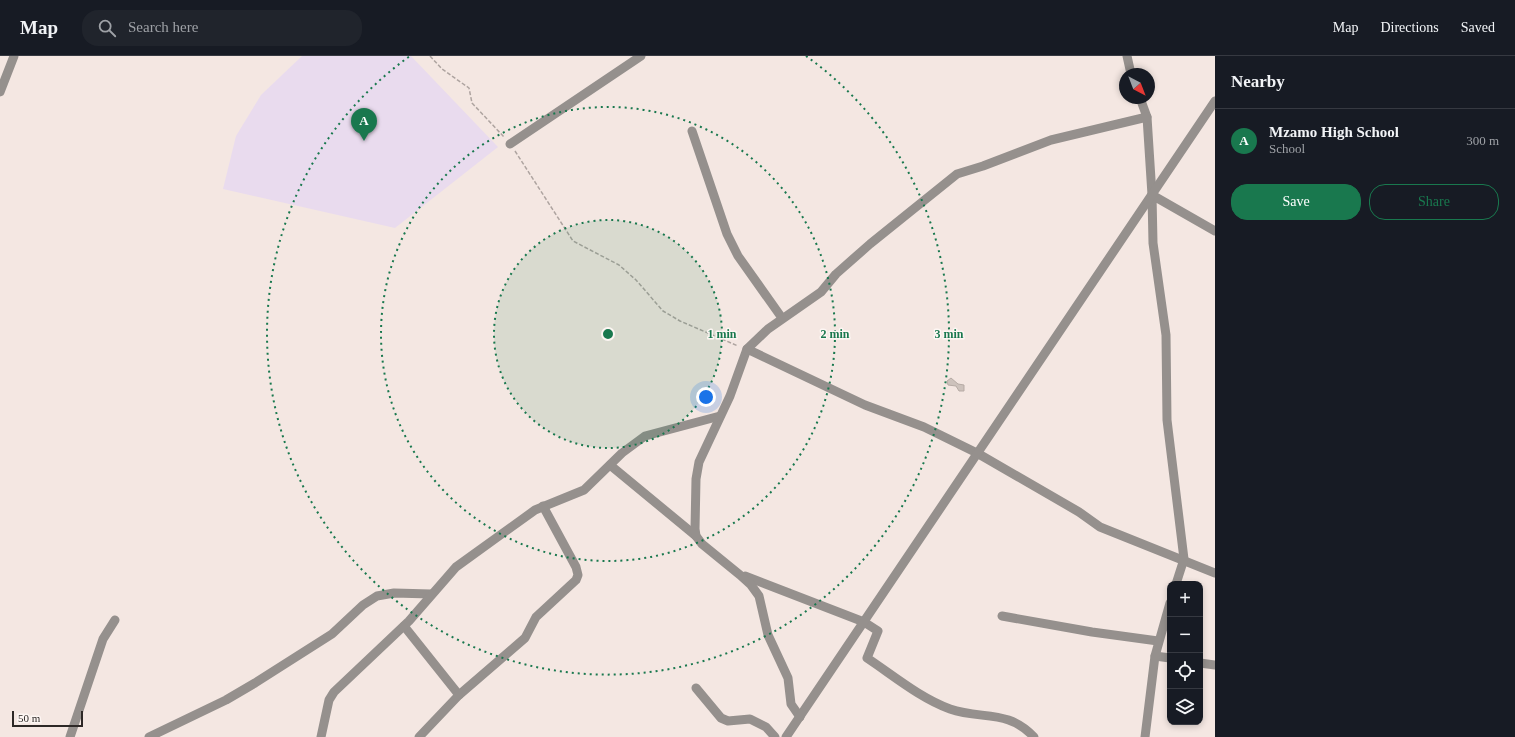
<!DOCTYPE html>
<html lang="en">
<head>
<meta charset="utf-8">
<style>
	body { margin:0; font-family:"Times New Roman",serif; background:#20242c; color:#f1f3f6 }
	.controls { position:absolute; right:12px; bottom:12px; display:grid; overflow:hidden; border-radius:8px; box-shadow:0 2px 6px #0003 }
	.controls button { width:36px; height:36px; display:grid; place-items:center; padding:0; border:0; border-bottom:1px solid #363941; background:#171b24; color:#f1f3f6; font:20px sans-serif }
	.compass { position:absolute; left:1119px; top:12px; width:36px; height:36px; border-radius:50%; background:#171b24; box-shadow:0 2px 6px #0003; rotate:138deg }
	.scale { position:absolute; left:12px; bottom:10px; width:71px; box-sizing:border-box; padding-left:4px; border:2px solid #2d2826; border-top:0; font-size:11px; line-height:14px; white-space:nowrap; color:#2d2826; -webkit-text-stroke:3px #fdf6f3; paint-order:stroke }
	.you { position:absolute; left:706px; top:341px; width:14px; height:14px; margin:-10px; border:3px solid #fff; border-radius:50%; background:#1a73e8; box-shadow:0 0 0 6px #1a73e833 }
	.badge { display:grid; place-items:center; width:26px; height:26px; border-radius:50%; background:#19784e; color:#fff; font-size:13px; font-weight:700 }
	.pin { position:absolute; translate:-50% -33px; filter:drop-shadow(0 1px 2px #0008) }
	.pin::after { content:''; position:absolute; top:21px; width:14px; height:12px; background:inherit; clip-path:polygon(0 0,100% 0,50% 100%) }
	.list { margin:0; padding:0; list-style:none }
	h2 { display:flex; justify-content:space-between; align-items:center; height:52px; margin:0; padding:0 16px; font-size:17px }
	h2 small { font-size:13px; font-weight:400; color:#9ea1a6 }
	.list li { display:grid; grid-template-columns:26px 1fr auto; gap:12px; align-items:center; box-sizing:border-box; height:64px; padding:0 16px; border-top:1px solid #363941 }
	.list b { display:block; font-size:15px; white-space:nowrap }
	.list p { margin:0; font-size:13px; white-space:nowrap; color:#9ea1a6 }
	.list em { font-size:13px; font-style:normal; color:#9ea1a6 }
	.actions { display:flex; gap:8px; padding:12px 16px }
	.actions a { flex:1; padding:9px 0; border:1px solid #19784e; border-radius:16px; text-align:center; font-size:14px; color:#19784e }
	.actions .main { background:#19784e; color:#fff }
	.icon { flex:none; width:22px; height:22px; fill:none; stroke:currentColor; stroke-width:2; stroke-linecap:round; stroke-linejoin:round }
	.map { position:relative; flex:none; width:1215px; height:681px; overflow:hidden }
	header { display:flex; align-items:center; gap:24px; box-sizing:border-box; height:56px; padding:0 20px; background:#171b24; border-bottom:1px solid #363941 }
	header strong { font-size:19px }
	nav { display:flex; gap:22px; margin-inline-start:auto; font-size:14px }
	.search { width:280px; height:36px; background:#20242c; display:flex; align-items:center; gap:10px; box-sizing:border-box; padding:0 14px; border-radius:16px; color:#9ea1a6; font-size:15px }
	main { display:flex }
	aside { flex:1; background:#171b24 }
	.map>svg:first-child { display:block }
	.education { fill:#e9dbee }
	.building { fill:#cdc2bc; stroke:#b6aba5 }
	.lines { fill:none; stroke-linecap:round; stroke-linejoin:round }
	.path { stroke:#aea4a0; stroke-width:1.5; stroke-dasharray:4 2; stroke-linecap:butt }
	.street { stroke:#95908d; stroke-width:9 }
	.ring { fill:none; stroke:#19784e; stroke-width:2; stroke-dasharray:2 4 }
	.centre { fill:#19784e; stroke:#fdf6f3; stroke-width:2 }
	.ring-label { font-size:12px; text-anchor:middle; font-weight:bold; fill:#19784e; stroke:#fdf6f3; stroke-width:3; stroke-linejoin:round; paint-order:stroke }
</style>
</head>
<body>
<header>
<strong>Map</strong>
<div class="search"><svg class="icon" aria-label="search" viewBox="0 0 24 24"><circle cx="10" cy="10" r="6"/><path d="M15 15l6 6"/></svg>Search here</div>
<nav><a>Map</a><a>Directions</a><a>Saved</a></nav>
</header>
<main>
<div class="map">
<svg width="1215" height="681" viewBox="0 0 1215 681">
	<rect width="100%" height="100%" fill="#f4e7e2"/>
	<polygon class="education" points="302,0 411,0 498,91 395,172 223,133 236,80 261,39"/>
	<polygon class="building" points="951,322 958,328 964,329 964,335 959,335 956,330 948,329 947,325"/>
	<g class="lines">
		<g class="path">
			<polyline points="430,0 442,13 469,32 472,47 504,81"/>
			<polyline points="515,95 573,185 619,209 636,224 663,255 680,265 738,290"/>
		</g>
		<g class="street">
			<polyline points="1127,0 1131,18"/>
			<polyline points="0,36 14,0"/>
			<polyline points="1140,42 1147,61 1152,139"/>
			<polyline points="692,75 727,178 738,200 782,262"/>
			<polyline points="510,88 641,0"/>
			<polyline points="747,293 865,349 924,371 977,397 1079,456 1100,471 1215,517"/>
			<polyline points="610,409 696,480"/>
			<path d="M745 520 864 566 878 575 867 602C894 620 920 642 950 653 982 664 1008 653 1034 681"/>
			<polyline points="1176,528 1184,503 1167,364 1166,279 1153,187 1152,139 1215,175"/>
			<polyline points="1002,560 1092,576 1158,585"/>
			<polyline points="404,570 459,639"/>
			<polyline points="1155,600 1170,602"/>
			<polyline points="1200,607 1215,609"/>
			<polyline points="696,632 721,662 728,665 750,663 766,671 775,681"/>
			<polyline points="800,661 791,648 788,622 768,579 759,540 751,529 740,519 702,488 696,480 695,473 696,423 699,406 730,340 747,293 768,273 821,236 836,218 870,188 957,118 983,110 1051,84 1147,61"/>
			<polyline points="70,681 103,583 115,564"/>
			<polyline points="149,681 226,644 255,627 332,578 363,549 377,540 394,537 431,538"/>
			<polyline points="321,681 329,644 334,636 409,565 456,511 535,454 584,434 622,397 645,380 720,360"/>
			<polyline points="419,681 459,639 525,582 536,561 576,524 578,519 576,511 543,450"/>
			<polyline points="786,681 1215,45"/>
			<polyline points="1145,681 1155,600 1170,547"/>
		</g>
	</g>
	<circle cx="608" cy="278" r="114" fill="#19784e" fill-opacity=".12"/>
	<g class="ring">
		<circle cx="608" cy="278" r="114"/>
		<circle cx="608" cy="278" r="227"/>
		<path d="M806 0A341 341 0 1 1 410 0"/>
	</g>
	<circle cx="608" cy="278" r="6" class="centre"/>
	<g class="ring-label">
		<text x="722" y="282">1 min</text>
		<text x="835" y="282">2 min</text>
		<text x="949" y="282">3 min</text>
	</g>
</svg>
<div class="controls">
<button>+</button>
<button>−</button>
<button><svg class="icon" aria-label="locate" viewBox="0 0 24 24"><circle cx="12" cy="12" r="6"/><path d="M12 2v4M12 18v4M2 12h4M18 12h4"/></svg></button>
<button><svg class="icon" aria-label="layers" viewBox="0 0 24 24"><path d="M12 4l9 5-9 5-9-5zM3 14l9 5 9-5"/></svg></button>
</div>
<svg class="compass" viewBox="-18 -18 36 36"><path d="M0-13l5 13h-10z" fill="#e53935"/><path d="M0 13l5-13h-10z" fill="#9ea1a6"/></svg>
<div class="scale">50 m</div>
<div class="you"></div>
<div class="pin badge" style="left:364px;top:85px">A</div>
</div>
<aside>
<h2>Nearby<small></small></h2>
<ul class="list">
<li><span class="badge">A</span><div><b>Mzamo High School</b><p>School</p></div><em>300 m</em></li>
</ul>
<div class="actions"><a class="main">Save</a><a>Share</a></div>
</aside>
</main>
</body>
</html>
